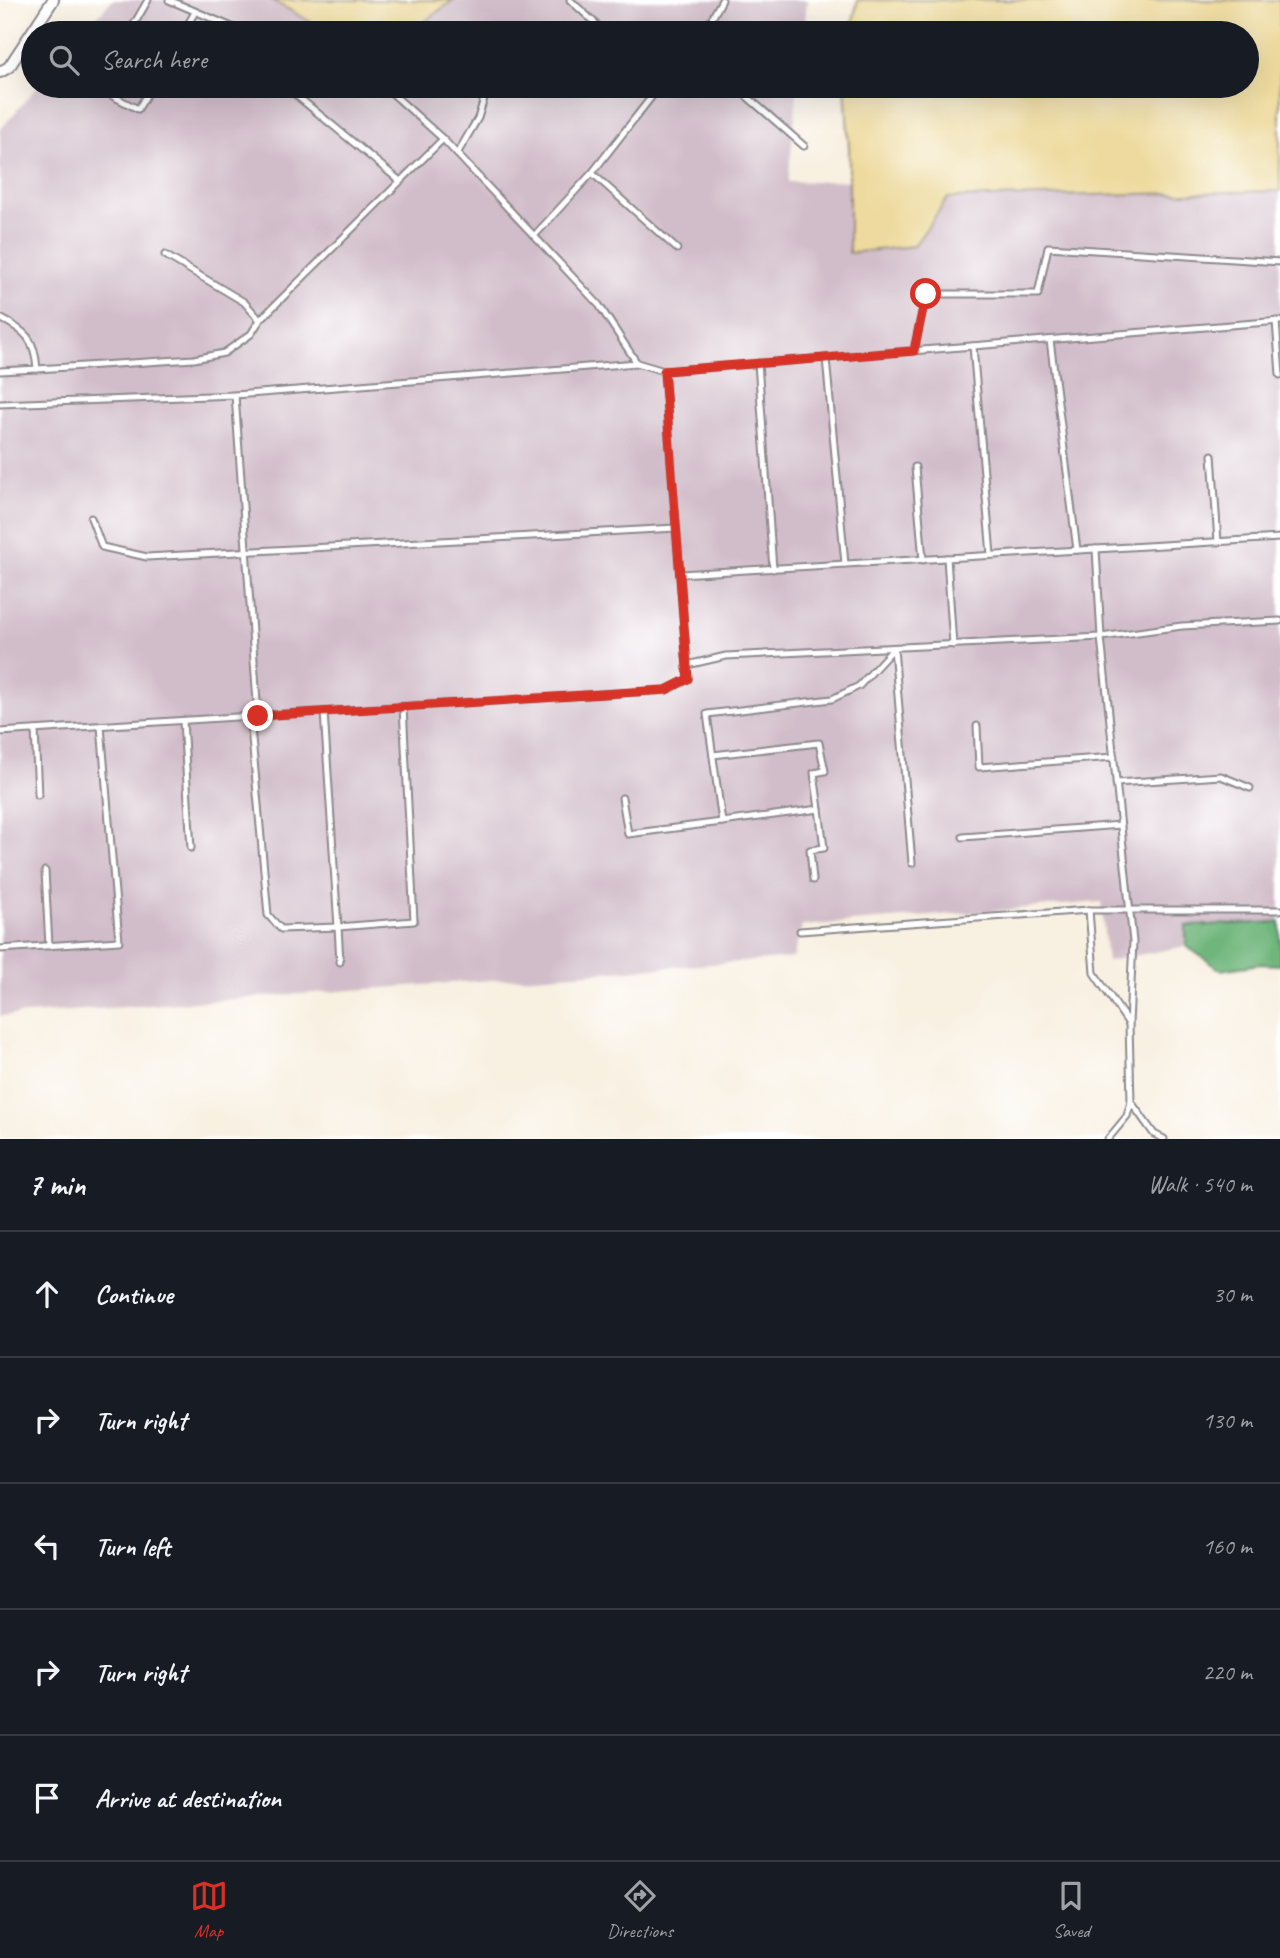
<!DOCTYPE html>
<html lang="en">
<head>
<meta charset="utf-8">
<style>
	body { margin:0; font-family:Caveat,sans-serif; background:#20242c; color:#f1f3f6 }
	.stop { position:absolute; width:21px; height:21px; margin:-16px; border:5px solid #d93025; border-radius:50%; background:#fff }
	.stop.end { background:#d93025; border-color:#fff; box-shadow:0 2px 7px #0008 }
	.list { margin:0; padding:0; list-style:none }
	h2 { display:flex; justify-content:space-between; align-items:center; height:91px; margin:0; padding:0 28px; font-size:30px }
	h2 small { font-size:23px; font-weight:400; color:#9ea1a6 }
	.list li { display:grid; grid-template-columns:46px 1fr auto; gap:21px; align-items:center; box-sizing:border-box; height:126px; padding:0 28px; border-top:2px solid #363941 }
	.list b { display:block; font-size:26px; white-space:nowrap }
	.list em { font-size:23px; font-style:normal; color:#9ea1a6 }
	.icon { flex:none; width:38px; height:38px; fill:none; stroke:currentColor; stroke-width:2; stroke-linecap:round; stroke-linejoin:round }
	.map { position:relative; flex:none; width:1280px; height:1139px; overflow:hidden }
	.search { position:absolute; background:#171b24; box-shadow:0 7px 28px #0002; left:21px; right:21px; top:21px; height:77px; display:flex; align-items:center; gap:18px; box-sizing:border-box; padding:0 24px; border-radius:38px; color:#9ea1a6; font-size:26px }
	.sheet { height:721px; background:#171b24 }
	nav { display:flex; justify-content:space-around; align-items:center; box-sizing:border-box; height:98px; border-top:2px solid #363941; background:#171b24; font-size:19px; color:#9ea1a6 }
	nav a { display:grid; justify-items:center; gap:4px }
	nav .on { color:#d93025 }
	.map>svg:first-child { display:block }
	.industrial { fill:#d1bdc9 }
	.forest { fill:#6fb67c; stroke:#486c5c; stroke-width:2 }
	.sand { fill:#eeda9e; stroke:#887e6c; stroke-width:2 }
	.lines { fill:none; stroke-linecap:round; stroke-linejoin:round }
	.lane-casing { stroke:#8d898e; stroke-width:9 }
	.street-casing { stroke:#8d898e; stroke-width:14 }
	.lane { stroke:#fff; stroke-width:5 }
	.street { stroke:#fff; stroke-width:10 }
	.route { stroke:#d93025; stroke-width:9 }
</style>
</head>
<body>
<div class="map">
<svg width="1280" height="1139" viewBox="0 0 1280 1139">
	<rect width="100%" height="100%" fill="#fff"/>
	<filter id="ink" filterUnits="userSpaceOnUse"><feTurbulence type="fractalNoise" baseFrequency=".0143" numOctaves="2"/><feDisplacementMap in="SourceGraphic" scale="14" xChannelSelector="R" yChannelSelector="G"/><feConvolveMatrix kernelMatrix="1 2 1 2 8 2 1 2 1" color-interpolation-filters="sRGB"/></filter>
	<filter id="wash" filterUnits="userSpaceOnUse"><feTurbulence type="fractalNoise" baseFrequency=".00686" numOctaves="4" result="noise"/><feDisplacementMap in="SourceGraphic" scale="28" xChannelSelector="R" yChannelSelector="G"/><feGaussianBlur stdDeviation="1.57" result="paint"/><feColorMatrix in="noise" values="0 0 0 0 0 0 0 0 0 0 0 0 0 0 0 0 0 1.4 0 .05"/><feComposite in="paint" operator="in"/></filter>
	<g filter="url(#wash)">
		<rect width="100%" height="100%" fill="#f8f0e1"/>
		<g class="industrial">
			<polygon points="112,0 807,0 804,33 83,33"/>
			<polygon points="38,86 798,86 788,182 1280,170 1280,922 1187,926 1186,946 1107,961 1101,902 802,926 793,958 0,1016 0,130"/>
		</g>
		<polygon class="forest" points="1280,922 1280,965 1260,964 1221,970 1186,946 1186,926"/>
		<g class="sand">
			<polygon points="272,0 453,0 410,33 330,33"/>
			<polygon points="858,0 1280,0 1280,191 948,198 914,246 849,253 849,147 845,86 1247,86 1247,33 850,33"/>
		</g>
	</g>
	<g filter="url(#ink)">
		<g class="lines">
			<g class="lane-casing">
				<g id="lane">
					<polyline points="169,0 246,33"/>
					<polyline points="570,0 606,33"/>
					<polyline points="129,33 148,0"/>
					<polyline points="183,33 195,12"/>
					<polyline points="704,33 722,0"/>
					<polyline points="98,86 97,88 138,109 152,86"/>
					<polyline points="285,86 400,181"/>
					<polyline points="735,86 804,146"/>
					<polyline points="457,154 478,118 488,86"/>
					<polyline points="592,173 677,249"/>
					<polyline points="534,236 592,173 660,86"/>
					<path d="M0 318C26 331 35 339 37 369L0 371"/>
					<polyline points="260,320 443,139 384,86"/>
					<polyline points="1276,321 1280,375"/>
					<polyline points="1050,340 1077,550"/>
					<polyline points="973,346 991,555"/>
					<polyline points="914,351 926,294 1038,294 1048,247 1280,262"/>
					<polyline points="826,358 845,564"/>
					<polyline points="758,363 773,569"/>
					<polyline points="37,369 194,359 224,353 251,334 260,320 244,302 165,255"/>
					<polyline points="664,371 1280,321"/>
					<polyline points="235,395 637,363"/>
					<polyline points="0,404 235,395 258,716"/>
					<polyline points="1212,455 1218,542"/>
					<polyline points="915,467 923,560"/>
					<polyline points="91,518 102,547 147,557 676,528"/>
					<polyline points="1096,549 1101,637 1133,942 1129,1024 1131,1102 1127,1116 1108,1139"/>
					<polyline points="947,558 953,645"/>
					<polyline points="680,574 1280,538"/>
					<polyline points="894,648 912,863"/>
					<polyline points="687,665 726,656 1101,637 1182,626 1280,621"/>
					<polyline points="324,712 338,927 414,921 403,707"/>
					<polyline points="250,716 268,915 281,929 338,927 340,962"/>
					<polyline points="183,721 191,848"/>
					<polyline points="977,726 979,767 1114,757"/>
					<polyline points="35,730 38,795"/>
					<polyline points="0,732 666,690 688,679 664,371 637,363 599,305 443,139"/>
					<polyline points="713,755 819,743 825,771 814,773 819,809"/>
					<polyline points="1116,783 1221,776 1250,788"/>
					<polyline points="622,798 628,834 722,822"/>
					<polyline points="963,837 1121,825"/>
					<polyline points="45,871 49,946"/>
					<polyline points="813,880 810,850 824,848 819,809 722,822 707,714 832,699 859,686 894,648"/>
					<polyline points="1089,910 1280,910"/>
					<polyline points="800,931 1089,910 1094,973 1129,1024"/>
					<polyline points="0,949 119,941 101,726"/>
					<polyline points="1131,1102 1154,1134 1164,1139"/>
				</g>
			</g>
			<g class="street-casing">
				<polyline id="street" points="0,72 9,67 53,0"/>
			</g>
			<use href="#lane" class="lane"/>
			<use href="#street" class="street"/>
		</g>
	</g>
	<g class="lines" filter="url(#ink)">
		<polyline class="route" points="258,716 666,690 688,679 664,371 914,351 926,294"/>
	</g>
</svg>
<div class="stop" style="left:926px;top:294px"></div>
<div class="stop end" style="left:258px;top:716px"></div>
<div class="search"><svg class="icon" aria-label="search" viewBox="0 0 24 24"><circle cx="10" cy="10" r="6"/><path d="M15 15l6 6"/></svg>Search here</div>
</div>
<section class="sheet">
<h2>7 min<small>Walk · 540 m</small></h2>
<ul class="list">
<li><svg class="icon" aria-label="ahead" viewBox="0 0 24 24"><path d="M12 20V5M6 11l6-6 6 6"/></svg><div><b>Continue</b></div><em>30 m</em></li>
<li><svg class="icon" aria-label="right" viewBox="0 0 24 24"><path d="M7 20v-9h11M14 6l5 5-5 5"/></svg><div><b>Turn right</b></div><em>130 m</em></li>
<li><svg class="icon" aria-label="left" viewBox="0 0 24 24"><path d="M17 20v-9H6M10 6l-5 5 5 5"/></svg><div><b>Turn left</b></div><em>160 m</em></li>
<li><svg class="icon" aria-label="right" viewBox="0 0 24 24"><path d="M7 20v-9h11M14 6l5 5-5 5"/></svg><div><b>Turn right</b></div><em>220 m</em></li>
<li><svg class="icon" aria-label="arrive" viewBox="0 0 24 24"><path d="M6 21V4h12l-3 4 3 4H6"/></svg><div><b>Arrive at destination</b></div></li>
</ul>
</section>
<nav>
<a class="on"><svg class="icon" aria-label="map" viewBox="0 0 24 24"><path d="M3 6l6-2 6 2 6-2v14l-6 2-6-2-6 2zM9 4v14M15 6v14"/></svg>Map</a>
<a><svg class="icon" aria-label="directions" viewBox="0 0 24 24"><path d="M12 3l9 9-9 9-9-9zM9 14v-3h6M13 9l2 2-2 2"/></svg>Directions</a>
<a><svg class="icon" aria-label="saved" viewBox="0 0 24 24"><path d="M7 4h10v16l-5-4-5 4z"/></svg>Saved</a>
</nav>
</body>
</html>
